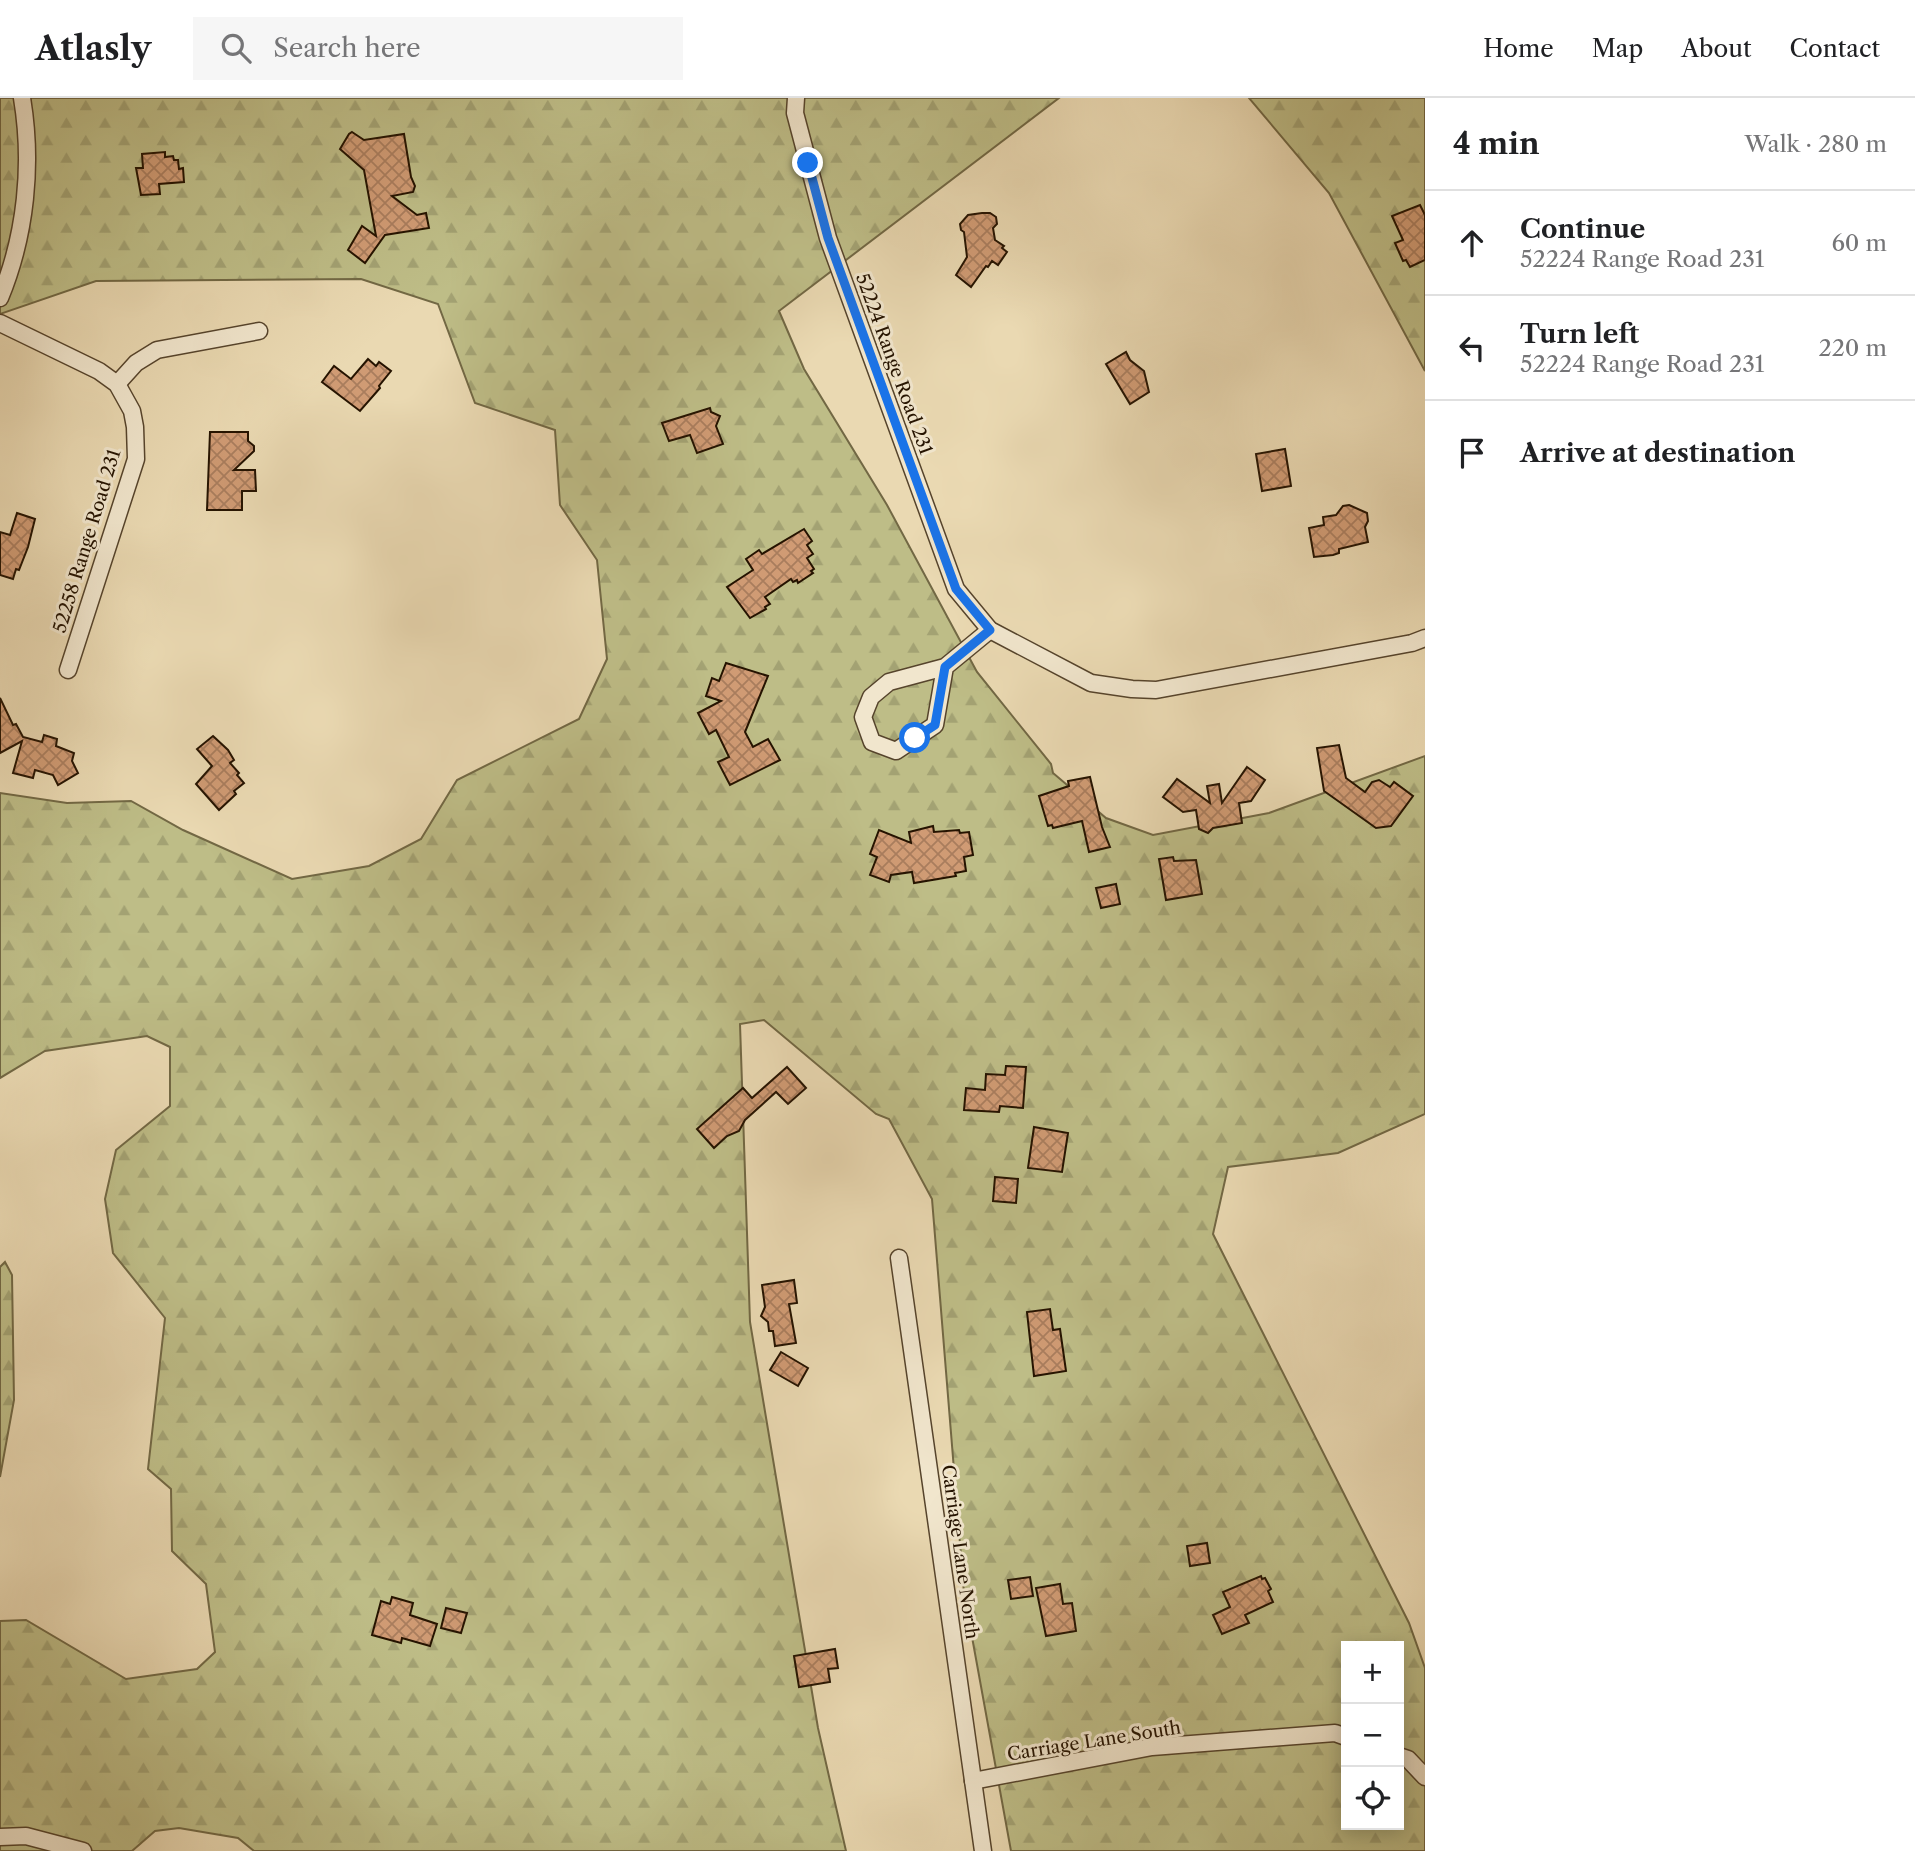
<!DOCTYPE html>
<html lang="en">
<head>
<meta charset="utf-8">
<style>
	body { margin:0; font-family:"Libre Caslon Text",serif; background:#f6f6f6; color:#202124 }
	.controls { position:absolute; right:21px; bottom:21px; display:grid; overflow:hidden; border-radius:0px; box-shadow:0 4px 18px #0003 }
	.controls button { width:63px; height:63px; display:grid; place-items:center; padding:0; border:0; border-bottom:2px solid #e0e0e0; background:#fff; color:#202124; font:35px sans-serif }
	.stop { position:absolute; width:21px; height:21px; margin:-16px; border:5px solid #1a73e8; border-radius:50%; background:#fff }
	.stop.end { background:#1a73e8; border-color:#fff; box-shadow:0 2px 7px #0008 }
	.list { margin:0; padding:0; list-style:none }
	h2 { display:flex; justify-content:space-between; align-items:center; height:91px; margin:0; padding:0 28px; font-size:30px }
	h2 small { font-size:23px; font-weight:400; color:#757577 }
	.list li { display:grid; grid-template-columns:46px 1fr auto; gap:21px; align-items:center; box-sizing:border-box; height:105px; padding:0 28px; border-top:2px solid #e0e0e0 }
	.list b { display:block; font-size:26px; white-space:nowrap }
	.list p { margin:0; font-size:23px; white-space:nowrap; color:#757577 }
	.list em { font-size:23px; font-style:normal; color:#757577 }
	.icon { flex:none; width:38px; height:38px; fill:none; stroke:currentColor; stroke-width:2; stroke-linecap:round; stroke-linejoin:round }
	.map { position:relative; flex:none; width:1425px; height:1753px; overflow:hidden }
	header { display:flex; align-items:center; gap:42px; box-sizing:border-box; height:98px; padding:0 35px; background:#fff; border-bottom:2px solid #e0e0e0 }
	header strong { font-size:33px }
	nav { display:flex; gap:38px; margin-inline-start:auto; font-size:24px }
	.search { width:490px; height:63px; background:#f6f6f6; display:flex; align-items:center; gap:18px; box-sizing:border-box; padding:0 24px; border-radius:0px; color:#757577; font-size:26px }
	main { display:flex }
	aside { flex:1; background:#fff }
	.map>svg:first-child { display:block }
	.forest { fill:url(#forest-firs); stroke:#726844; stroke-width:2; fill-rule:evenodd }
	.building { fill:url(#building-cross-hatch); stroke:#251300; stroke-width:2 }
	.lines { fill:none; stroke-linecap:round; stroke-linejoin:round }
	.minor-casing { stroke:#56442c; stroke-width:19 }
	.minor { stroke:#f1e6cd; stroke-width:16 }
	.route { stroke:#1a73e8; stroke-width:9 }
	.labels { text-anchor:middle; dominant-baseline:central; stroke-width:6; stroke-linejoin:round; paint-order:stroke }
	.street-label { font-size:18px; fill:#251300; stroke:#f1e6cd }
</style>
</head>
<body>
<header>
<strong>Atlasly</strong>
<div class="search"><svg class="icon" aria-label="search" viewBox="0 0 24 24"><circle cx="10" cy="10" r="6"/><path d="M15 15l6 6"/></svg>Search here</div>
<nav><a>Home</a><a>Map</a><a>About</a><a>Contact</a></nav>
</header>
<main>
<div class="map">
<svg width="1425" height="1753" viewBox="0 0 1425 1753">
	<defs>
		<pattern id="forest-firs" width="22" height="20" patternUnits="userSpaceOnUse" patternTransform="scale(1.75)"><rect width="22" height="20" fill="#bebd87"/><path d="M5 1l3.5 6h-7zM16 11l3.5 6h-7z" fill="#a3a273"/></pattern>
		<pattern id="building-cross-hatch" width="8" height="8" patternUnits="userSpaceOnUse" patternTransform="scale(1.75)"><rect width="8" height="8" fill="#d09b74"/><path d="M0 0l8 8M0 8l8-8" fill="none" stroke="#a97d5d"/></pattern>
	</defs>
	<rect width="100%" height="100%" fill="#ead9b2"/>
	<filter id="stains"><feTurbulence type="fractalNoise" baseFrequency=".00286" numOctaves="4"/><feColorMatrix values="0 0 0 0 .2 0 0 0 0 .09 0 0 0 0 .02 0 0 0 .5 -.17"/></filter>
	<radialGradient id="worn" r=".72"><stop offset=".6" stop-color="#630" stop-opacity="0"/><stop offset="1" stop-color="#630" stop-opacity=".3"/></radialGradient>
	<g class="forest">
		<path d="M0 0H1059L779 213 804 271 887 407 977 574 1051 666 1053 675 1106 720 1153 737 1269 715 1425 658V1016L1338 1055 1228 1069 1213 1136 1409 1525 1425 1570V1753H1011L964 1495 932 1101 889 1021 876 1016 764 922 740 926 750 1224 818 1630 846 1753H254L238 1740 179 1730 155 1733 132 1753H0V1523L26 1522 126 1581 197 1571 215 1554 206 1486 172 1453 171 1391 148 1371 165 1220 113 1155 105 1101 116 1052 170 1008V949L147 938 45 953 0 980V695L67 705 131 703 183 732 292 781 369 768 421 741 457 682 579 621 607 561 597 462 560 407 555 332 475 305 438 206 361 181 96 183 0 216ZM1346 1548H1399V1727H1346Z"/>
		<polygon points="1249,0 1425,0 1425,273 1329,95"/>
		<polygon points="5,1164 12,1177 14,1302 0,1379 0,1169"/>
	</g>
	<g class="building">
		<polygon points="352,34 364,42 404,36 411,79 415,88 413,94 392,98 417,117 426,115 429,130 385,137 365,165 348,152 362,128 376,138 364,72 340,51 349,36"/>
		<polygon points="165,54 165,59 173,58 174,62 178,62 179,71 183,70 184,84 159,86 160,96 141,97 136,70 143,70 142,56"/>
		<polygon points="1420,107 1425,117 1425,162 1410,169 1406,162 1403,163 1395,145 1403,142 1392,118"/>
		<polygon points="982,115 990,115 996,119 997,126 993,130 995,142 1004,148 1002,150 1007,154 998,167 992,163 988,169 986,168 971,189 956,177 967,159 964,134 961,132 960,126 968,117"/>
		<polygon points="1126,254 1130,262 1144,273 1149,294 1130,306 1106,266"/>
		<polygon points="368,261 376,268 379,264 391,273 379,288 380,290 360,313 322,284 334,268 351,281"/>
		<polygon points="710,310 711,314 720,318 716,328 723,346 697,355 690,337 669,343 662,325"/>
		<polygon points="210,334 248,334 248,343 254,348 254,353 234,372 255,372 256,393 242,393 242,412 207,412"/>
		<polygon points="1285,351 1291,388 1262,393 1256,356"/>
		<polygon points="1349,407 1367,415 1368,423 1365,429 1368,444 1339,451 1339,455 1333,457 1314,459 1309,430 1324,427 1323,419 1336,417 1343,408"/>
		<polygon points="17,415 35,421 28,449 19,472 16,471 13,481 0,477 0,434 10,437"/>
		<polygon points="804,431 812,443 807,447 813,456 807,460 814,471 811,473 813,475 798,485 797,482 793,484 791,481 765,499 770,506 765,509 766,511 750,520 727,489 753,472 746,461 759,452 762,456"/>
		<polygon points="726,565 768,578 745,634 753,649 768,641 780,662 730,687 718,664 729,659 716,632 709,636 698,615 721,603 706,598 712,580 719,583"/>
		<polygon points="0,600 13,627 16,626 23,639 42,644 44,637 57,641 56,648 74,655 72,663 78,675 58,687 53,677 35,672 33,680 13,675 22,643 0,655"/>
		<polygon points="213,638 228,652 234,662 230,665 239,675 237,677 244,685 234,693 236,696 219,712 196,686 212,668 197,651"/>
		<polygon points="1339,647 1346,680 1365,694 1372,684 1379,682 1390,689 1394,684 1413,698 1391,728 1376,730 1324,693 1317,650"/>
		<polygon points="1247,669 1265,682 1251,703 1239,705 1242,725 1213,730 1208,735 1199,731 1196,712 1183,714 1163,699 1177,681 1210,705 1207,688 1219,686 1222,705"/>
		<polygon points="1090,679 1102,729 1110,749 1089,754 1082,723 1053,730 1052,727 1048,728 1039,698 1069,688 1068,683"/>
		<polygon points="933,728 934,734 959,732 960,735 969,734 973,757 964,759 966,773 955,775 956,778 914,785 912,774 891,777 889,784 870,777 877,759 870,756 879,732 911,745 909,734"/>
		<polygon points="1173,759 1174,763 1196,762 1202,796 1166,802 1159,761"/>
		<polygon points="1116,786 1120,806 1101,810 1096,790"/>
		<polygon points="1006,968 1026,969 1023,1010 1000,1008 999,1014 964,1012 966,990 985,992 986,976 1005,977"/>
		<polygon points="787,969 806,990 788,1006 776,994 745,1022 739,1033 727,1038 714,1050 697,1031 743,990 752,1000"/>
		<polygon points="1034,1029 1068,1035 1062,1074 1028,1070"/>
		<polygon points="995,1079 1018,1081 1016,1105 993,1103"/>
		<polygon points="794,1182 797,1205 789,1206 796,1245 775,1248 773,1233 769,1233 768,1224 761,1218 765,1209 762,1187"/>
		<polygon points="1050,1211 1053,1232 1060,1231 1066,1273 1034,1278 1027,1214"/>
		<polygon points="781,1254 808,1270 798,1288 770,1272"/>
		<polygon points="1207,1445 1210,1465 1190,1468 1187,1448"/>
		<polygon points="1261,1478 1262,1481 1265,1480 1271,1491 1268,1493 1273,1504 1245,1517 1249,1525 1222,1536 1213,1517 1230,1509 1223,1494"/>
		<polygon points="1030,1479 1033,1498 1011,1501 1008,1482"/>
		<polygon points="1060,1486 1063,1506 1072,1505 1076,1533 1046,1538 1036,1490"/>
		<polygon points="392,1499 413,1505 410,1517 437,1526 430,1548 402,1540 401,1545 372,1537 381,1503 390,1506"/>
		<polygon points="446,1510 467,1515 461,1535 441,1530"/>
		<polygon points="835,1551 838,1570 828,1571 830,1584 799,1589 794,1558"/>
	</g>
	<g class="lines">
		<g class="minor-casing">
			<g id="minor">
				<polyline points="796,0 795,15 828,140 956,491 990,532 1091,585 1132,591 1156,592 1412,545 1425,540"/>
				<path d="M0 200C26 137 33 66 22 0"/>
				<polyline points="0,225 99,273 117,286 132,313 135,329 136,361 68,572"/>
				<polyline points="117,286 136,265 157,252 259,233"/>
				<polyline points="945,569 935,627 896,653 872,644 863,619 871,599 889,584 945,569 990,532"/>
				<polyline points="899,1160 983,1753"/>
				<polyline points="1399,1658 1408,1661 1425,1679"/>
				<polyline points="973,1683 1152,1649 1335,1635 1346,1639"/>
				<polyline points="0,1739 26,1738 83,1753"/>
			</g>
		</g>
		<use href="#minor" class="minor"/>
	</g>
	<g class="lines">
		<polyline class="route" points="808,65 828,140 956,491 990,532 945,569 935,627 915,640"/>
	</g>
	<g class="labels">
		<g class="street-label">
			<text transform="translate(894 266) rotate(70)">52224 Range Road 231</text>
			<text transform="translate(87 443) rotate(-73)">52258 Range Road 231</text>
			<text transform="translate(960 1454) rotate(82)">Carriage Lane North</text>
			<text transform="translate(1094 1643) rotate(-9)">Carriage Lane South</text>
		</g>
	</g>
	<rect width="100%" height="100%" filter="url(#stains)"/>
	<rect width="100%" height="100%" fill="url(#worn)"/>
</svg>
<div class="controls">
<button>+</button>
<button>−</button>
<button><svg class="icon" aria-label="locate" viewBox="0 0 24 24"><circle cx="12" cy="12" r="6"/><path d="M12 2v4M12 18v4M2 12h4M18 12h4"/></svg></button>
</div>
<div class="stop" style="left:915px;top:640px"></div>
<div class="stop end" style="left:808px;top:65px"></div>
</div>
<aside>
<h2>4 min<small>Walk · 280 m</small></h2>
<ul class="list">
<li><svg class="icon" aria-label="ahead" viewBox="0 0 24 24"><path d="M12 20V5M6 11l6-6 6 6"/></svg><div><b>Continue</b><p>52224 Range Road 231</p></div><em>60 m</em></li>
<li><svg class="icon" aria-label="left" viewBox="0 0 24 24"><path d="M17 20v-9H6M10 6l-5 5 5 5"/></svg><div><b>Turn left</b><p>52224 Range Road 231</p></div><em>220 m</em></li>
<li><svg class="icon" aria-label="arrive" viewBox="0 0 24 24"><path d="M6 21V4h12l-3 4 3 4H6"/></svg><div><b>Arrive at destination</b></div></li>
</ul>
</aside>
</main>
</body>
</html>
